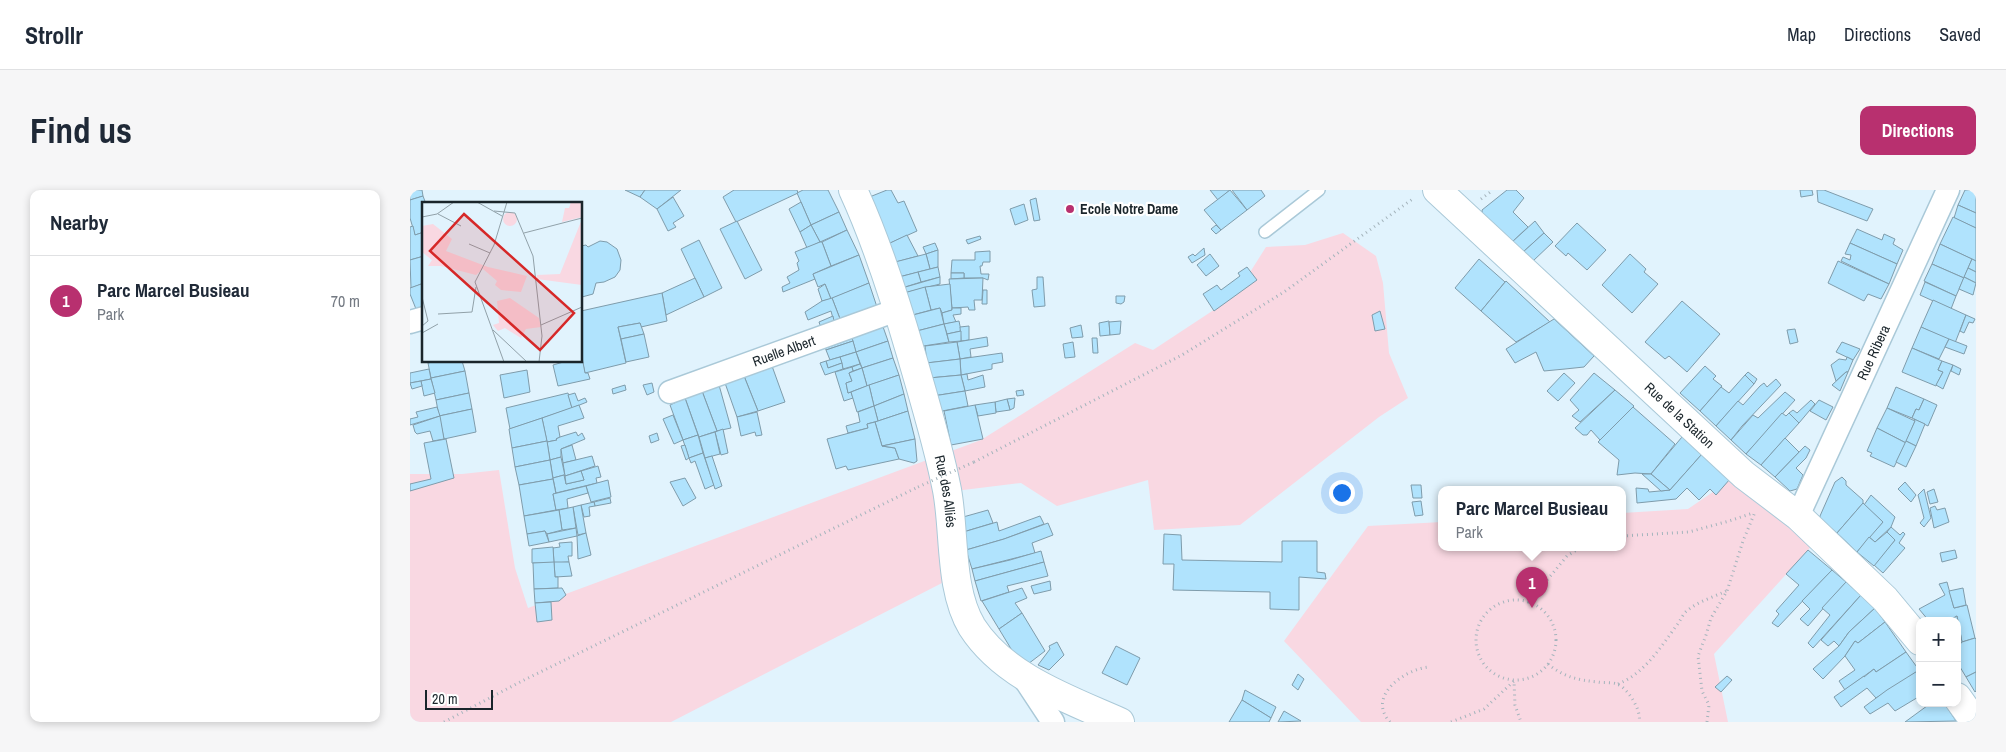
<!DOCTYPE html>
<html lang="en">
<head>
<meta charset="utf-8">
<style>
	body { margin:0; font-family:"Archivo Narrow",sans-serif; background:#f6f6f7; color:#1f2937 }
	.controls { position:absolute; right:15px; bottom:15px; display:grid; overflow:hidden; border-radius:10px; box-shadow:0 2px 8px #0003 }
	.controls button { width:45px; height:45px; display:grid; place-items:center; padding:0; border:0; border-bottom:1px solid #e0e1e3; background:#fff; color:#1f2937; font:25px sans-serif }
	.scale { position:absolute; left:15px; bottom:12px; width:68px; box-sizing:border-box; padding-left:5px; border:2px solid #1a252b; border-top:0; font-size:14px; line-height:18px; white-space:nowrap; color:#1a252b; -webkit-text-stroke:4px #fff; paint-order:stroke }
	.you { position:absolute; left:931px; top:302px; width:18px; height:18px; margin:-12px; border:4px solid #fff; border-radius:50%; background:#1a73e8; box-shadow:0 0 0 8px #1a73e833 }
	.badge { display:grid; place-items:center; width:32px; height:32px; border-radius:50%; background:#b8306f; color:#fff; font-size:16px; font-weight:700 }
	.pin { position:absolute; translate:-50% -41px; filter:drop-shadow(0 1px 2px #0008) }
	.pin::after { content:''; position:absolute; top:26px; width:18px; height:15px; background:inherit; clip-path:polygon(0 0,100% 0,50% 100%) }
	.popup { position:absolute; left:1028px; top:296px; width:188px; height:65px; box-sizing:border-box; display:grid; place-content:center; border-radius:10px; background:#fff; filter:drop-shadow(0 1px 4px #0005); font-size:16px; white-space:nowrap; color:#747a83 }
	.popup b { font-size:19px; color:#1f2937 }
	.popup::after { content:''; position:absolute; left:50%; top:100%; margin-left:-10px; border:10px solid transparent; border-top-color:#fff }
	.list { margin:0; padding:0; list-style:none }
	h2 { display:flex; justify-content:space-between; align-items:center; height:65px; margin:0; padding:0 20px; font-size:21px }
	h2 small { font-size:16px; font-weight:400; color:#747a83 }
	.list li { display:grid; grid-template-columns:32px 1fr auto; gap:15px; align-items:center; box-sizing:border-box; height:90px; padding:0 20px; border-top:1px solid #e0e1e3 }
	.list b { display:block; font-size:19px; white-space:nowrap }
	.list p { margin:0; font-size:16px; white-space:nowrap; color:#747a83 }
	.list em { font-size:16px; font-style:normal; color:#747a83 }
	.map { position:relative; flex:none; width:1566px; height:532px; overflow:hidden; border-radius:10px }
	header { display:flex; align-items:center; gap:30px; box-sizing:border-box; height:70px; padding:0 25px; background:#fff; border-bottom:1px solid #e0e1e3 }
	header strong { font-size:24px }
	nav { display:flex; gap:28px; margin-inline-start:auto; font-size:18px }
	.intro { display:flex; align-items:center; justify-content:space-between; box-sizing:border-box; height:120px; padding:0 30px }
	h1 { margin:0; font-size:35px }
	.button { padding:12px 22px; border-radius:10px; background:#b8306f; color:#fff; font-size:18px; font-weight:700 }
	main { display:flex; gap:30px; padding:0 30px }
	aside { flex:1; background:#fff; border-radius:10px; box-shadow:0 2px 8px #0003 }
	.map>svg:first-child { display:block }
	.green { fill:#f9d8e2 }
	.building { fill:#b0e3fd; stroke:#7f9cab }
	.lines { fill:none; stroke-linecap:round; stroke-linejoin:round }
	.lane-casing { stroke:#aac9d8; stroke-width:14 }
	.street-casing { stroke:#aac9d8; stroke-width:25 }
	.secondary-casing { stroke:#aac9d8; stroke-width:30 }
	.path { stroke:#a4b4bc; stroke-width:3; stroke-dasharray:1 4; stroke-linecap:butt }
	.lane { stroke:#fff; stroke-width:11 }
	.street { stroke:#fff; stroke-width:22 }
	.secondary { stroke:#fff; stroke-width:28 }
	.path-bridge { stroke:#a4b4bc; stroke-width:3; stroke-dasharray:1 4; stroke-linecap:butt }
	.poi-dot { fill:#b8306f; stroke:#fff; stroke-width:2 }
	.labels { text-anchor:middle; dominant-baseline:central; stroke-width:4.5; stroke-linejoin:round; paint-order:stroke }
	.poi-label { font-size:14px; font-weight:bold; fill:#1a252b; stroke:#fff; text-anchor:start }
	.street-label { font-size:14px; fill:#1a252b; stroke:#fff }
	.inset-road { fill:none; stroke:#91a1a9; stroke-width:1 }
	.view { fill:#d62828; fill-opacity:0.15; stroke:#d62828; stroke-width:2.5 }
	.inset-edge { fill:none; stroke:#1a252b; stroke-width:2.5 }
</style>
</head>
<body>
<header>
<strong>Strollr</strong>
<nav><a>Map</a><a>Directions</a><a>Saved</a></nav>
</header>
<div class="intro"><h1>Find us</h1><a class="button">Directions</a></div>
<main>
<aside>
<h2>Nearby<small></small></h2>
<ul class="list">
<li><span class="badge">1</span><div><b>Parc Marcel Busieau</b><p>Park</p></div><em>70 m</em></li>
</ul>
</aside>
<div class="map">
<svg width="1566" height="532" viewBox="0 0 1566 532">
	<rect width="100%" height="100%" fill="#e1f3fd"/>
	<g class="green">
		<polygon points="933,43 966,66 973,93 979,163 998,208 969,227 830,335 744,340 738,290 647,316 611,293 537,302 546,377 532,393 261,532 0,532 0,284 52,284 89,280 105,378 118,418 571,250 725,153 743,160 825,106 856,57 895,55"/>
		<polygon points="1322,289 1407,350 1304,464 1318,532 951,532 874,451 958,336 1032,332 1032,357 1212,357 1212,323 1278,319"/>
	</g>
	<g class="building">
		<polygon points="0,0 12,0 13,6 0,10"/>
		<polygon points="215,0 235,0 230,7"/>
		<polygon points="235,0 271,0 247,19 230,7"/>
		<polygon points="324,0 387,0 388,3 326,32 313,7"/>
		<polygon points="393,0 418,0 429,22 401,35 387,3"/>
		<polygon points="477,0 481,0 488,13 494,11 507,41 478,54 457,8"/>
		<polygon points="800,0 820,0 808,10"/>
		<polygon points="820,0 837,20 811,40 794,20"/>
		<polygon points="822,0 851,0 855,6 837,20"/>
		<polygon points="1097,0 1106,0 1114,8 1103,22 1118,37 1101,53 1073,28 1072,20"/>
		<polygon points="1390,0 1402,0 1403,5 1391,7"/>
		<polygon points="1407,0 1414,0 1463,19 1457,31 1408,12"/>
		<polygon points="1555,0 1566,0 1566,23 1548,15"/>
		<polygon points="13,6 16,14 14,14 14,42 5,45 0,28 0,10"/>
		<polygon points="263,7 274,26 263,33 266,37 258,41 247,19"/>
		<polygon points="626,8 630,30 624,31 620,10"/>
		<polygon points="391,12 401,35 390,42 379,19"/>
		<polygon points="614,14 618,30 605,35 600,19"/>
		<polygon points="1548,15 1566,23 1566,38 1544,28"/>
		<polygon points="429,22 437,40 410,52 401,35"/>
		<polygon points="1543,27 1566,38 1566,71 1530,54"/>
		<polygon points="327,31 352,80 335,89 310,39"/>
		<polygon points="1125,31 1134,43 1112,63 1101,53"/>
		<polygon points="1167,33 1196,60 1177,80 1158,63 1156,66 1145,56"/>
		<polygon points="401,35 410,52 397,58 390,42"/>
		<polygon points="806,35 811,40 806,44 801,39"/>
		<polygon points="3,36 5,45 14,42 14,66 0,70 0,37"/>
		<polygon points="1447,39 1472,50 1474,44 1485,49 1483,54 1493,60 1487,74 1440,53"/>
		<polygon points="437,40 449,65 421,76 412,52"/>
		<polygon points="1134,43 1143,52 1123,71 1112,63"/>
		<polygon points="497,45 508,66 486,72 478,54"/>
		<polygon points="570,46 571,49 558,54 556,50"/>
		<polygon points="289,50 312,98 294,107 271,59"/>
		<polygon points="190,51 197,52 207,59 211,70 210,80 205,87 194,92 186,93 183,104 172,107 171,56 176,55 178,57"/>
		<polygon points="410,52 412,52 421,76 403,84 405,89 373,102 372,97 380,93 377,87 389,80 387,73 389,71 385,62"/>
		<polygon points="525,53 528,60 516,64 513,57"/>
		<polygon points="1440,53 1487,74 1479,94 1431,71 1433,67 1440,70 1441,65 1435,64"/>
		<polygon points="1530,54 1562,69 1554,88 1522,74"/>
		<polygon points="794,58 795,65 782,73 778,67 783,64 785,66"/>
		<polygon points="528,60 528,77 520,79 516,64"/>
		<polygon points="580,61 580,72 573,72 572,76 570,76 571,84 579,84 578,90 573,88 554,88 554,83 541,83 542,70 565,70 565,62"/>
		<polygon points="516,64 520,79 489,87 485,72"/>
		<polygon points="800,64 809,76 796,86 787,75"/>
		<polygon points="1220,64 1236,79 1234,82 1248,94 1222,123 1192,95"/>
		<polygon points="449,65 459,93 421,109 415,94 408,97 403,84"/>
		<polygon points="14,66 14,93 1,98 0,70"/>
		<polygon points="1069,69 1095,92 1071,121 1045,98"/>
		<polygon points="1562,69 1566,71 1566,82 1558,78"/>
		<polygon points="1428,71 1479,94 1471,109 1458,104 1454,111 1418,93"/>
		<polygon points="1522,74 1554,88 1546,106 1514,91"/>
		<polygon points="528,77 530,87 511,92 508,82"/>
		<polygon points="837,77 847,90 804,121 793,104 807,95 811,100 830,86 828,83"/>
		<polygon points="1558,78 1566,82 1566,93 1554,87"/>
		<polygon points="508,82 511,92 492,98 489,87"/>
		<polygon points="541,83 554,83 554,88 541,89"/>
		<polygon points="530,87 530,94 494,103 492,98"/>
		<polygon points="627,87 633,87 635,116 624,117 622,100 627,99"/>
		<polygon points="1554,87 1566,93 1563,105 1549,99"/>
		<polygon points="285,88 294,107 256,125 252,103"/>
		<polygon points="573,88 572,110 564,110 565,120 559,120 558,117 542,118 539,89"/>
		<polygon points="1096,91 1140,132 1106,152 1071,121"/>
		<polygon points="1515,92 1546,106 1541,119 1510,105"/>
		<polygon points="14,93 14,124 8,124 0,104 0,98"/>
		<polygon points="459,93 468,120 432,134 422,108"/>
		<polygon points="415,94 421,109 412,111 408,99"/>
		<polygon points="540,94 542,120 532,123 530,118 521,120 515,97"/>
		<polygon points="515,97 521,120 499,126 494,103"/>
		<polygon points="573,100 577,100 577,114 572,114"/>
		<polygon points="252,103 257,131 231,137 230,133 208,137 216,173 175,183 171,165 171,121"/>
		<polygon points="706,106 715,106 714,112 711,114 706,113"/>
		<polygon points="422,108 432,134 425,136 421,121 398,130 395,122 412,111"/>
		<polygon points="1523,110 1556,125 1545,153 1511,137"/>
		<polygon points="1272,111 1310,144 1277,182 1259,166 1255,169 1235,152"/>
		<polygon points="530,118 534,134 503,142 499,126"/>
		<polygon points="542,118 551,118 551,124 543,125 546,132 534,134 532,123 542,120"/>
		<polygon points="970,121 975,139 965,141 962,125"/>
		<polygon points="1556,125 1565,129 1563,133 1559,132 1554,143 1550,141"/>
		<polygon points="423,126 425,136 412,141 409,132"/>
		<polygon points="1144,129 1184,166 1174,177 1155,179 1134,181 1126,162 1105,173 1096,159"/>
		<polygon points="471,131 478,151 446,162 440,142"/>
		<polygon points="549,131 551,141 537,144 534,134"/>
		<polygon points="699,131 700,145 690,146 689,133"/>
		<polygon points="711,131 710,144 700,145 699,132"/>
		<polygon points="230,133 234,144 211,149 208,137"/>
		<polygon points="534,134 539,152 507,157 503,142"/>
		<polygon points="671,135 673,147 662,148 660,138"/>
		<polygon points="559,136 559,150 551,151 550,137"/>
		<polygon points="1511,137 1539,149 1529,169 1502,158"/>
		<polygon points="1385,139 1388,152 1380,154 1377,140"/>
		<polygon points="551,141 551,151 539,152 537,144"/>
		<polygon points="440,142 443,151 416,160 414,153"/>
		<polygon points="234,144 239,167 216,172 211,149"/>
		<polygon points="577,147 578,156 560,159 561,167 550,169 547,152"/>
		<polygon points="682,148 687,148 688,163 683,163"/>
		<polygon points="1539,149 1557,156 1554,164 1535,157"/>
		<polygon points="443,151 446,162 420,170 416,160"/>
		<polygon points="478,151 483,168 452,178 446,162"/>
		<polygon points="547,152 550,169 517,173 515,156"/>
		<polygon points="663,152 665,167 655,168 653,154"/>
		<polygon points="1432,152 1450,159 1443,170 1426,162"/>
		<polygon points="1502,158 1532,171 1528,180 1533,182 1526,196 1492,182"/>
		<polygon points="446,162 450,174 433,179 430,167"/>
		<polygon points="592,163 593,172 582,174 582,179 551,185 550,169"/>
		<polygon points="172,167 175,183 178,183 180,189 148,196 143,175 157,171 171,171"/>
		<polygon points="430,167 432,173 418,178 416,171"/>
		<polygon points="1437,167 1443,170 1438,182 1436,182 1426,191 1421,175 1429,169 1436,170"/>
		<polygon points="483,168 489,185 457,196 452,178"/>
		<polygon points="550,169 551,185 519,188 516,173"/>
		<polygon points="27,171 52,171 55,181 21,188 18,173"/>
		<polygon points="416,171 418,178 432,173 433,179 415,185 410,173"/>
		<polygon points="1532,171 1543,175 1533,199 1526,195 1533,182 1528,180"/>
		<polygon points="450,174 452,178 443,181 442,177"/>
		<polygon points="1543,175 1551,179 1549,185 1541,181"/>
		<polygon points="362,176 375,212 348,221 334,186"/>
		<polygon points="1295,176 1306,186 1303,189 1312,196 1290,221 1270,203"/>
		<polygon points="442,177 443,181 439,183 442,191 436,193 438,203 441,202 443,208 434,211 425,182"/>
		<polygon points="452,178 457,196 438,203 436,193 442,191 439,183"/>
		<polygon points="19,179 21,189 0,193 0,183"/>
		<polygon points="117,180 120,202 94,208 90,185"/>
		<polygon points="55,181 59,203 26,210 21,188"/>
		<polygon points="1338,182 1347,189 1344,194 1335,185"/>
		<polygon points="1436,182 1438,182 1430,201 1422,195"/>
		<polygon points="1154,183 1165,193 1148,211 1137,201"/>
		<polygon points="1184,183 1205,200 1170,232 1162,226 1169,220 1160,210"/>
		<polygon points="557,184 558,190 573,185 575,197 555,201 551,185"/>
		<polygon points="489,185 494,204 464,216 459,195"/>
		<polygon points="551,185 555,201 523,206 519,188"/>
		<polygon points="1335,185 1344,194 1306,236 1290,221 1311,197 1319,203"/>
		<polygon points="334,186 348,221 327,227 315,193"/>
		<polygon points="21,189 25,203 14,206 11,191"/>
		<polygon points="1366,189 1371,195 1332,236 1321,250 1306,236 1328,211 1333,215 1350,196 1354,193 1357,197"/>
		<polygon points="11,191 12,196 2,199 0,193"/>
		<polygon points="242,193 244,202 237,205 233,195"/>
		<polygon points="215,195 216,200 203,204 202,199"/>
		<polygon points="309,195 321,238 307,241 292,201"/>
		<polygon points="459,195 464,216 447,222 441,202"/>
		<polygon points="1486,197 1514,209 1509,220 1506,219 1502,228 1477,218"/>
		<polygon points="613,200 614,205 607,206 606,201"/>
		<polygon points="1205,200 1224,216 1190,250 1181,240 1177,245 1173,245 1165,238"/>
		<polygon points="292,201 307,241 289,247 275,208"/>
		<polygon points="555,201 558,216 527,222 523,206"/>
		<polygon points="1375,202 1385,210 1336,264 1321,250 1343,225 1348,228"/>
		<polygon points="59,203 62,219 29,226 26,210"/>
		<polygon points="158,203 162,218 100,239 96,218"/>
		<polygon points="165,203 168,211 175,208 177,212 162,218 158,205"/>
		<polygon points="494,204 498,221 468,231 464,216"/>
		<polygon points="275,208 288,245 273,250 260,215"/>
		<polygon points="605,208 604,218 600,220 597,209"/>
		<polygon points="597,209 600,220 586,222 585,212"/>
		<polygon points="1514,209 1527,215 1518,236 1502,228 1506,219 1509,220"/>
		<polygon points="1401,210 1405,214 1389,233 1379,223 1383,220 1387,223"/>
		<polygon points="1409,210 1423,217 1416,230 1400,221"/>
		<polygon points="585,212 586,223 568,226 565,215"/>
		<polygon points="169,215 174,228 148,236 150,247 146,249 147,250 137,252 132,228"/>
		<polygon points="565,215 573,249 541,255 534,221"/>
		<polygon points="464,216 468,231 457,234 458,238 438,243 436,236 450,232 448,222"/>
		<polygon points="27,217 30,226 0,235 0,229 8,227 6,222"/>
		<polygon points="1223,217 1265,254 1241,284 1225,283 1207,285 1209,270 1188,252"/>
		<polygon points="1477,218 1505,231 1496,253 1467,238"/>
		<polygon points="62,219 66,242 34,249 29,226"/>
		<polygon points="498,221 505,249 472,256 465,232"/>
		<polygon points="347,222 352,245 346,246 345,242 331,246 327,227"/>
		<polygon points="1372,223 1376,226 1379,223 1389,233 1351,275 1336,264"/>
		<polygon points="263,225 273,250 264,254 253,229"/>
		<polygon points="30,226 34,249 23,251 20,241 7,244 5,242 3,235"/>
		<polygon points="132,228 137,251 102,258 99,239"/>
		<polygon points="1504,229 1515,234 1506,256 1496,251 1505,231"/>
		<polygon points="465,232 472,256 485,258 489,269 438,280 436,276 426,279 417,249 458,238 457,234"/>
		<polygon points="1467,238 1496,253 1484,277 1460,266 1462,263 1457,261"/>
		<polygon points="313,239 318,263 311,265 305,242"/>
		<polygon points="166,242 168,246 172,243 175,249 151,259 151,267 140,270 137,252 147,250 146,249 150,247"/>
		<polygon points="305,242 310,264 295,268 289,247"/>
		<polygon points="247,243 249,250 241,253 239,246"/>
		<polygon points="288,245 293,263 279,268 273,250"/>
		<polygon points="1272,247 1292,264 1260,300 1241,284"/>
		<polygon points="1375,248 1389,262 1365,287 1351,275"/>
		<polygon points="36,249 44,288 0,301 0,294 21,289 14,253"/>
		<polygon points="505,249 507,271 504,273 489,269 485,258 472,256"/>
		<polygon points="137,251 140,270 105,277 102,258"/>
		<polygon points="1496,251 1506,256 1496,277 1486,272"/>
		<polygon points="162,255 166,270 153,273 151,259"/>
		<polygon points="275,255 279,268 276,270 271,256"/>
		<polygon points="1395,256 1400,260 1396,268 1386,278 1393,285 1387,299 1380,301 1365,287"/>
		<polygon points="293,263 304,295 295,299 285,271 281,273 279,268"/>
		<polygon points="1292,264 1320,289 1306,305 1300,299 1289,310 1277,298 1266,309 1227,313 1226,298 1238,299 1239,302 1260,300"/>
		<polygon points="182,266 185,276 155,286 153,273"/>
		<polygon points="302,266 312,296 305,299 295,268"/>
		<polygon points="151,267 155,286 154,285 143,288 140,270"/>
		<polygon points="140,270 143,289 109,295 105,277"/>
		<polygon points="188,276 191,287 186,288 187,293 146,303 143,288 154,285 156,294 169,291 174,290 171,281"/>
		<polygon points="171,281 174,290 156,294 155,286"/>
		<polygon points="1232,284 1241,284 1260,300 1251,301"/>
		<polygon points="1432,287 1436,291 1436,295 1453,310 1453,313 1427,343 1410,329 1410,326 1425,292"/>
		<polygon points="275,288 286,308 273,316 260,292"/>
		<polygon points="143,289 146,304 143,304 146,320 114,326 109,295"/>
		<polygon points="198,290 201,307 181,312 176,296"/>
		<polygon points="1495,292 1506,305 1501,312 1488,299"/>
		<polygon points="1001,295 1011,295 1012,308 1003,308"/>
		<polygon points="176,296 178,303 157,309 158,318 146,320 143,304"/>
		<polygon points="1514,299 1521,328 1514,337 1510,333 1514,328 1508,305"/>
		<polygon points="1524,299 1528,312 1520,314 1517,302"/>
		<polygon points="1461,305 1485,327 1481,337 1465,352 1459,347 1473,332 1454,315"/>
		<polygon points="200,308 201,313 185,316 184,312"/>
		<polygon points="1011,311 1013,325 1005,326 1002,312"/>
		<polygon points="184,312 185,316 179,317 180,326 174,327 171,315"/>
		<polygon points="1453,313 1473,332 1447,362 1427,343"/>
		<polygon points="171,315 176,343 168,345 163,317"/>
		<polygon points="1525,316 1527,320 1535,318 1539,332 1524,338 1520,318"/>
		<polygon points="163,317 166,338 152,340 149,320"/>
		<polygon points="149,320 152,340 137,344 135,341 117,344 114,326"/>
		<polygon points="578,320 583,333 550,343 546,329"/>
		<polygon points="630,326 634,334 594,349 556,360 550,343 587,332 589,341"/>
		<polygon points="638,333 643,345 622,353 625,363 562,379 556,360 594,349"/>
		<polygon points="1481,337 1490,345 1493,342 1495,344 1489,353 1495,358 1473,383 1464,375 1485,350 1477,342"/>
		<polygon points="166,338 167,346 139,352 137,344"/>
		<polygon points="135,341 139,352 119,356 117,344"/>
		<polygon points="1477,342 1485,350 1464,376 1447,362 1459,347 1465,352"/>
		<polygon points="176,343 181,365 168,369 167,346"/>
		<polygon points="754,344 771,345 772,370 872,372 872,351 907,351 907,382 915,383 916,389 889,387 889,420 860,419 860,402 763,400 764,374 753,374"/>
		<polygon points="162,352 162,366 158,366 159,372 144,373 143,358 150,357 149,353"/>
		<polygon points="143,357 144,373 122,373 122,359"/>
		<polygon points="1398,360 1422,380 1368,437 1362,433 1369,424 1366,421 1389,395 1376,384"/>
		<polygon points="1545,360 1547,368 1532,372 1530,363"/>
		<polygon points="631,361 634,372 565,391 562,379 600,370"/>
		<polygon points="144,372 159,372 162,386 145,387"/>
		<polygon points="144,372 145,387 148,387 148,398 124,399 123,373"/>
		<polygon points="634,372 638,386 597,396 599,402 571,411 565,391"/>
		<polygon points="1422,380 1436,392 1398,436 1390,429 1400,419 1392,411"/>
		<polygon points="640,391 641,400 624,404 621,396"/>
		<polygon points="1436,392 1451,405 1403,458 1398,453 1420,425 1412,418"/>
		<polygon points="1537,392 1544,418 1557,415 1565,448 1552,452 1547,426 1538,431 1519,431 1509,419 1535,405 1529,394"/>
		<polygon points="152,398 156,405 149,411 125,413 124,399"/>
		<polygon points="612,398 617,408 605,413 612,423 589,439 572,411"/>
		<polygon points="1553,398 1556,415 1544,418 1539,401"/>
		<polygon points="1451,405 1465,418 1439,442 1429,456 1424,451 1418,456 1411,450"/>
		<polygon points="141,412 142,430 127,432 125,413"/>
		<polygon points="1465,418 1475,432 1448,453 1445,451 1435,466 1413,489 1403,479 1429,456 1439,442"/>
		<polygon points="612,423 635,461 618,474 606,467 589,439"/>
		<polygon points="1547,426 1552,452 1547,458 1547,431 1538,431"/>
		<polygon points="1475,432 1496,462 1466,482 1464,479 1435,500 1429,491 1445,480 1435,466 1445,451 1448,453"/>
		<polygon points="1565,448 1566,449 1566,482 1556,487 1547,472 1547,458 1552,452"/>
		<polygon points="647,452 654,465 639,480 628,475 640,459 639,456"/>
		<polygon points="706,456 730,468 717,495 692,483"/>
		<polygon points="1496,462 1509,480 1494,491 1466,508 1457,498 1431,517 1424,507 1454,486 1454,487 1464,479 1466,482"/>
		<polygon points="1509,480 1510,506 1485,521 1478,513 1460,524 1454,517 1477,500"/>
		<polygon points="1566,482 1566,501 1565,502 1556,487"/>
		<polygon points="888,484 894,489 888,500 882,495"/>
		<polygon points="1317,486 1322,490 1311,502 1305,497"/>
		<polygon points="835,500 866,517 861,528 832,510"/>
		<polygon points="832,510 861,528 859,532 819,532"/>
		<polygon points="1521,513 1534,513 1546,531 1495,532"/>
		<polygon points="874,521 891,531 868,532"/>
	</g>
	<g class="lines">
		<g class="lane-casing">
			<polyline id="lane" points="855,42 909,0"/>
		</g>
		<g class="street-casing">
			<g id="street">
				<polyline points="0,132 14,128"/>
				<path id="s1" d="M260 202 487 120"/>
				<path id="s2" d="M1388 326 1538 0"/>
				<polyline points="612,485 643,532"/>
			</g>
		</g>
		<g class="secondary-casing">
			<g id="secondary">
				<path id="s3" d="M443 0C467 52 485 109 501 164 514 209 528 254 537 300 545 342 539 399 562 437 594 487 658 509 710 532"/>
				<path id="s4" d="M1027 0 1334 285 1388 326 1475 409 1510 451"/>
				<polyline points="1547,507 1565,532"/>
			</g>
		</g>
		<g class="path">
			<polyline points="1071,9 1083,0"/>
			<polyline points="564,272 772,165 874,102 1004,8"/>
			<polyline points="1212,346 1279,342 1319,331 1343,323"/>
			<circle cx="1106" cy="450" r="40"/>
			<polyline points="1118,413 1157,366 1171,357"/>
			<path d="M1138 474C1154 487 1167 490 1188 492 1193 493 1202 492 1207 494 1218 498 1232 521 1229 532"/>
			<path d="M1208 494C1235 483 1250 458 1267 435 1271 430 1273 423 1278 420 1289 411 1304 407 1316 401"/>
			<polyline points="34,532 112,491 508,297"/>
			<path d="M980 532C956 506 995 479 1019 477"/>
			<polyline points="1041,532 1074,519 1104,491 1105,515 1111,532"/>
			<polyline points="1297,532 1299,515 1292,501 1288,466 1296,445 1301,428 1317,401 1333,351 1345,322"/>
		</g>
		<use href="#lane" class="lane"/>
		<use href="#street" class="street"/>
		<use href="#secondary" class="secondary"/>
		<polyline class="path-bridge" points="508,297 564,272"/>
	</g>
	<circle class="poi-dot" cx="660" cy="19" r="5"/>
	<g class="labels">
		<g class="poi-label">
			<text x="670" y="19">Ecole Notre Dame</text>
		</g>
		<g class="street-label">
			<text stroke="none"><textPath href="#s1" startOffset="121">Ruelle Albert</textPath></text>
			<text stroke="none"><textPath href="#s2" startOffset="180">Rue Ribera</textPath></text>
			<text stroke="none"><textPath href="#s4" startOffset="331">Rue de la Station</textPath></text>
			<text stroke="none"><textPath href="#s3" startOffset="316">Rue des Alliés</textPath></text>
		</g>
	</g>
	<g transform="translate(12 12)">
		<rect width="160" height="160" fill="#e1f3fd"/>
		<path d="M149 0H160V15L140 20 143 6H147ZM81 17a7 7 0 1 1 14 0a7 7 0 1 1-14 0ZM160 17V83L115 77V73L138 72ZM11 22 30 37 24 49 66 65 105 74 99 90 79 88 73 83 75 79 61 67 54 73 19 64H6L10 58 0 50V24ZM88 96 117 116 119 125 104 127 99 136 83 126 76 129 71 123 77 121 75 99Z" fill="#f9d8e2"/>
		<path class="inset-road" d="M55 0 80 14M72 9 93 11 111 54 120 134 117 160M16 12 39 24M0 15 15 12 32 0M102 31 160 16M47 42 68 51M0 95 6 119 0 124M16 112 50 110 54 85M119 123 160 105M71 128 105 160M0 131 16 122M82 160 53 80 72 43 85 0"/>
		<path class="view" d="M42 12 152 111 118 148 8 49Z"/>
		<rect width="160" height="160" class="inset-edge"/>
	</g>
</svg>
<div class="controls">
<button>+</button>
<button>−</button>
</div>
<div class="scale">20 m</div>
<div class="you"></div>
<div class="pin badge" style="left:1122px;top:418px">1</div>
<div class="popup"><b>Parc Marcel Busieau</b>Park</div>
</div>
</main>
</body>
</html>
